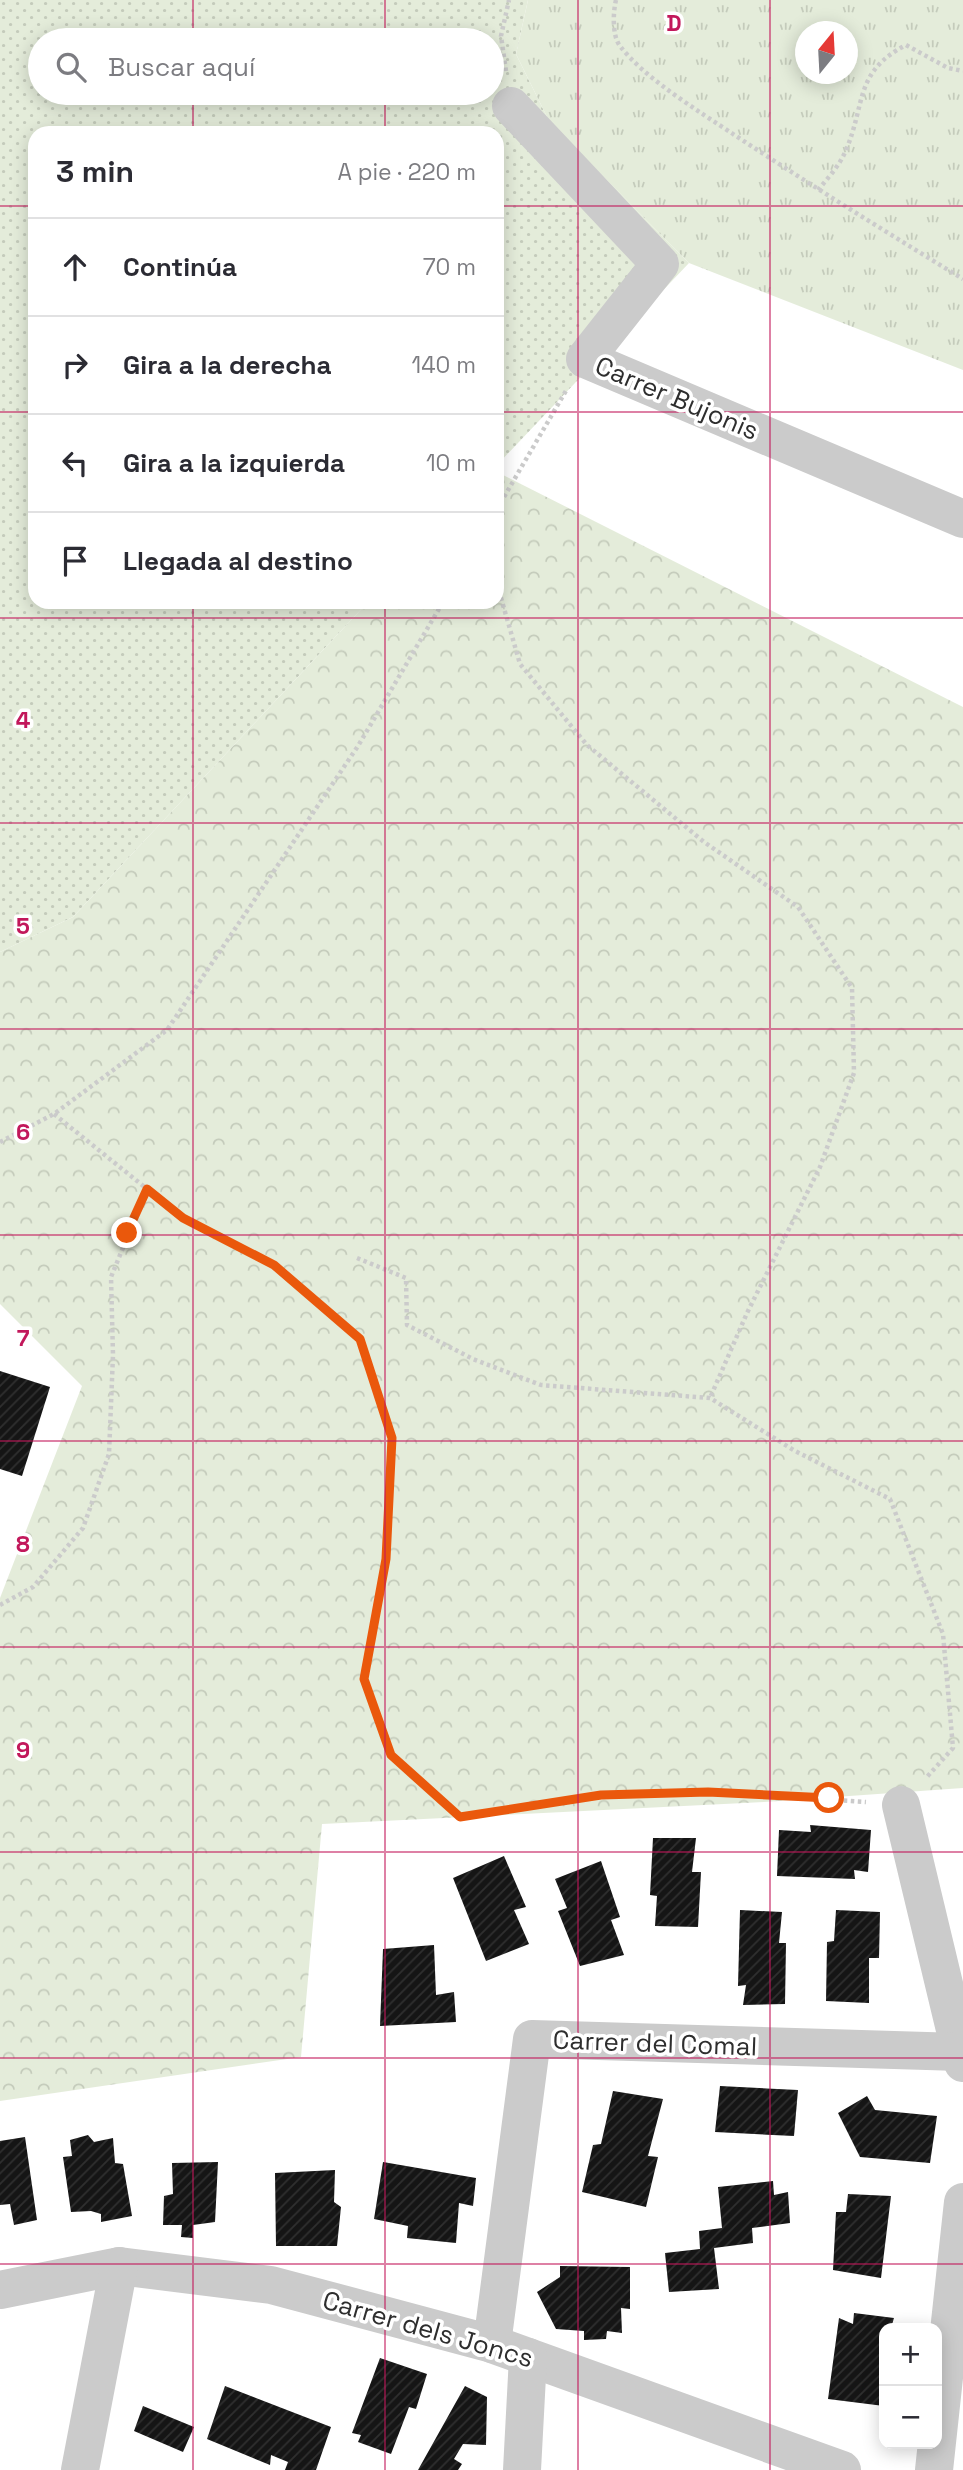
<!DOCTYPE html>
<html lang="es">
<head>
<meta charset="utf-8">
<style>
	body { margin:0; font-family:"Space Grotesk",sans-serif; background:#f2f2f3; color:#2b2b33 }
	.controls { position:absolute; right:21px; bottom:21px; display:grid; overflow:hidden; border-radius:14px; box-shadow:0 4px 18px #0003 }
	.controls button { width:63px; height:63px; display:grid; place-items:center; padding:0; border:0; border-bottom:2px solid #e1e1e2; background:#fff; color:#2b2b33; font:35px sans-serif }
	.compass { position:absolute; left:795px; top:21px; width:63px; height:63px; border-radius:50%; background:#fff; box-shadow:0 4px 18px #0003; rotate:18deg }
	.stop { position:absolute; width:21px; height:21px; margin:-16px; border:5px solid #ea580c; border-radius:50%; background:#fff }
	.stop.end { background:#ea580c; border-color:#fff; box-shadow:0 2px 7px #0008 }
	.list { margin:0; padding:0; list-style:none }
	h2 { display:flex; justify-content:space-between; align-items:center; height:91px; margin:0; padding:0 28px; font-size:30px }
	h2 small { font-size:23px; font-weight:400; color:#7c7c81 }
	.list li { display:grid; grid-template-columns:46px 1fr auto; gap:21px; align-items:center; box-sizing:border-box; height:98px; padding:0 28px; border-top:2px solid #e1e1e2 }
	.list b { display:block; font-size:26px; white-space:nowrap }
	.list em { font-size:23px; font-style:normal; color:#7c7c81 }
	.icon { flex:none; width:38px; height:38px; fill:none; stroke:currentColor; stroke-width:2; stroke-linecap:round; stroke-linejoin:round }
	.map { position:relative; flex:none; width:963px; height:2470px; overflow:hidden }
	.search { position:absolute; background:#fff; box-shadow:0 4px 18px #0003; left:28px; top:28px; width:476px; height:77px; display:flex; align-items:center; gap:18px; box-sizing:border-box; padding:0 24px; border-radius:38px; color:#7c7c81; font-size:26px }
	.panel { position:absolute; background:#fff; box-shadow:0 4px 18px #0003; left:28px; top:126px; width:476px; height:483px; border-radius:21px }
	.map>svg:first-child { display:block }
	.grass { fill:url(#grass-dots); fill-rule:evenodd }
	.forest { fill:url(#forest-crowns) }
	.park { fill:url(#park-tufts); fill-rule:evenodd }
	.building { fill:url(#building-hatch) }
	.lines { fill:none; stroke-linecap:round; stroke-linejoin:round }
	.path { stroke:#cbcbcb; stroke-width:4.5; stroke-dasharray:3.5 3.5; stroke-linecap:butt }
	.street { stroke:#cbcbcb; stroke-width:38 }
	.route { stroke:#ea580c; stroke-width:9 }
	.grid { fill:none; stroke:#c2185b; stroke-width:2; stroke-opacity:0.55 }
	.labels { text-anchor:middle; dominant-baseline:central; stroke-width:7; stroke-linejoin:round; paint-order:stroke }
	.street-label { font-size:26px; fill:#2e2e2e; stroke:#fff }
	.grid-label { font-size:23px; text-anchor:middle; font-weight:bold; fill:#c2185b; stroke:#fff; stroke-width:7; stroke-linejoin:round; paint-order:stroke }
</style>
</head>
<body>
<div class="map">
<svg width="963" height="2470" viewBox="0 0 963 2470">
	<defs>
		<pattern id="grass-dots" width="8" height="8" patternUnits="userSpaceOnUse" patternTransform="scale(1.75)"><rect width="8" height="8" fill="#e4ecda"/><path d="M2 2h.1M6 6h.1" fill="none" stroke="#c4cbbb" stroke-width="1.8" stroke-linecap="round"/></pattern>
		<pattern id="forest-crowns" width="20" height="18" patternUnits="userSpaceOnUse" patternTransform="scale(1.75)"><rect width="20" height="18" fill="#e4ecda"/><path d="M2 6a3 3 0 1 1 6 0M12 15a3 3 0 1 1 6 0" fill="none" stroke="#c4cbbb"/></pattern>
		<pattern id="park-tufts" width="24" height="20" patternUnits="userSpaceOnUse" patternTransform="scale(1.75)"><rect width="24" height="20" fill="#e4ecda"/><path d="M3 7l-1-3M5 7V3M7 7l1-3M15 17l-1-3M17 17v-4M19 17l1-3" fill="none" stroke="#c4cbbb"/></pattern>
		<pattern id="building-hatch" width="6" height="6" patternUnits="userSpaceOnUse" patternTransform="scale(1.75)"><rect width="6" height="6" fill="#151515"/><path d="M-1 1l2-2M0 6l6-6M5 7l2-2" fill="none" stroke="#2f2f2f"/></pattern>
	</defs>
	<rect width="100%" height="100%" fill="#fff"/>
	<path class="grass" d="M0 0H528L516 54 550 123 689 263 497 465V133H35V602H368L73 917 0 952ZM40 40H492V93H40Z"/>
	<polygon class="forest" points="497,472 963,707 963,1788 764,1802 322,1824 301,2057 0,2101 0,1598 82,1386 0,1304 0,952 73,917 368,602 497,602"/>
	<path class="park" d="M528 0H963V370L689 263 550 123 516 54ZM806 32H848V74H806Z"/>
	<g class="building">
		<polygon points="0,1371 50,1387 22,1476 0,1469"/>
		<polygon points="810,1825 871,1830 868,1872 854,1870 855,1879 777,1876 779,1830 811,1832"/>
		<polygon points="653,1838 696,1838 692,1872 701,1872 698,1927 655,1926 657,1896 650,1895"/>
		<polygon points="504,1856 526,1907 514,1910 529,1944 486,1961 453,1878"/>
		<polygon points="601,1861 620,1917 611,1920 624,1955 580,1966 558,1911 567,1908 555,1879"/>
		<polygon points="740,1910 782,1912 779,1943 786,1943 785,2004 743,2005 746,1985 738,1986"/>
		<polygon points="836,1910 880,1912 879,1958 869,1958 869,2003 826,2001 827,1942 834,1941"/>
		<polygon points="434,1945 436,1995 454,1992 456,2022 380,2026 383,1949"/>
		<polygon points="720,2086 798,2090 794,2136 715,2132"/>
		<polygon points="613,2091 663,2099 648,2156 658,2157 646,2207 582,2192 593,2145 601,2144"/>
		<polygon points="867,2096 875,2110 937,2116 930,2163 860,2157 838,2113"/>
		<polygon points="88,2135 94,2142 113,2138 115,2163 123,2164 132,2216 101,2222 101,2214 91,2211 71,2212 63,2157 72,2156 70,2140"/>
		<polygon points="25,2137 37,2220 14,2225 10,2204 0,2205 0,2141"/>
		<polygon points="218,2162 215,2222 193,2225 193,2238 181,2237 182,2225 163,2225 164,2196 173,2194 172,2163"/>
		<polygon points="383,2162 476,2178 473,2206 459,2203 456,2243 407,2238 408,2226 374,2219"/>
		<polygon points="335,2170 334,2202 341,2207 337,2246 276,2246 275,2173"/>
		<polygon points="773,2181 774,2195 788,2192 790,2223 752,2228 753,2243 714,2248 719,2289 669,2292 665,2253 700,2249 699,2231 722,2228 718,2187"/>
		<polygon points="848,2194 891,2196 881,2278 833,2270 836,2212 846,2212"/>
		<polygon points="560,2266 630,2267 630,2309 621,2308 622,2333 607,2331 606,2339 584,2340 584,2331 556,2329 537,2292 560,2277"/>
		<polygon points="854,2313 894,2318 891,2328 884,2328 884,2406 828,2399 839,2318 853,2324"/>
		<polygon points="380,2358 427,2374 416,2409 409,2407 391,2454 358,2442 361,2435 352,2433"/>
		<polygon points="225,2386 331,2427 316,2470 285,2470 288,2462 271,2455 270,2465 207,2439"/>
		<polygon points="465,2386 487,2397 486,2445 463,2444 454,2459 462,2464 458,2470 418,2470"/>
		<polygon points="143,2406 194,2427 183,2452 134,2431"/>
	</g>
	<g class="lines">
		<g class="path">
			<path d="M616 0C613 12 612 36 620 46 644 78 700 112 733 134 809 184 886 232 963 279"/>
			<polyline points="506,71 501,36 509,0"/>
			<path d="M818 190C828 178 840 165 846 150 866 103 854 72 906 45L948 68 963 71"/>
			<polyline points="497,509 567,389"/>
			<polyline points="497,584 520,664 587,745 704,842 798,907 852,988 854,1073 820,1167 747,1313 710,1398"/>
			<polyline points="54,1114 183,1218 274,1265 360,1339 392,1438 386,1559 364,1679 391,1755 460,1817 601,1795 708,1792 866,1802"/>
			<polyline points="0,1142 54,1114 167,1030 358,746 443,602"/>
			<polyline points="357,1258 406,1278 407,1325 473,1359 541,1385 710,1398 795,1451 890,1499 943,1634 953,1748 926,1778"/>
			<polyline points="0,1605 33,1587 83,1528 109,1454 113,1355 111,1277 147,1189"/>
		</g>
		<g class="street">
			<polyline points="511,106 660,264 585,359 963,519"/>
			<polyline points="901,1805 963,2063"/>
			<polyline points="0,2290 119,2266 271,2285 492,2344 842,2470"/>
			<polyline points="492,2344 532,2039 960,2052"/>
			<polyline points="80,2470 119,2266"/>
			<polyline points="522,2470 528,2357"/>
			<polyline points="934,2470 963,2202"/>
		</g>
	</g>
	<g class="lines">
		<polyline class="route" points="127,1233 147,1189 183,1218 274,1265 360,1339 392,1438 386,1559 364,1679 391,1755 460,1817 601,1795 708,1792 829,1798"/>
	</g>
	<path class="grid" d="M193 0V40M385 0V40M578 0V2470M770 0V2470M193 93V133M385 93V133M0 206H35M497 206H963M0 412H35M497 412H963M193 602V2470M385 602V2470M0 618H963M0 823H963M0 1029H963M0 1235H963M0 1441H963M0 1647H963M0 1852H963M0 2058H963M0 2264H963"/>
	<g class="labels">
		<g class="street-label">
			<text transform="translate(677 398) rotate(23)">Carrer Bujonis</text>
			<text transform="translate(655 2043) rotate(2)">Carrer del Comal</text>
			<text transform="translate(428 2329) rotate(16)">Carrer dels Joncs</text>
		</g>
	</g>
	<g class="grid-label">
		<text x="674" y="31">D</text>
		<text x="23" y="728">4</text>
		<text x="23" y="934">5</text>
		<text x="23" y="1140">6</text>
		<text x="23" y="1346">7</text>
		<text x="23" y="1552">8</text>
		<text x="23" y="1758">9</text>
	</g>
</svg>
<div class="controls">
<button>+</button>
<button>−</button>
</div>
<svg class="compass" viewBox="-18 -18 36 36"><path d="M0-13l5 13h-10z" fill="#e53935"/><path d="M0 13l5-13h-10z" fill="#7c7c81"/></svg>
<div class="stop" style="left:829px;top:1798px"></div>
<div class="stop end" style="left:127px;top:1233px"></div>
<div class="search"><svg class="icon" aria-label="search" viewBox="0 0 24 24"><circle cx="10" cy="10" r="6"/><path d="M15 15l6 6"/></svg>Buscar aquí</div>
<section class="panel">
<h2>3 min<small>A pie · 220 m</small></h2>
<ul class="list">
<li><svg class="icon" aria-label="ahead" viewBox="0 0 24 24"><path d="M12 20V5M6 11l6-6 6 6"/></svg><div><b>Continúa</b></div><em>70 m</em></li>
<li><svg class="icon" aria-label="right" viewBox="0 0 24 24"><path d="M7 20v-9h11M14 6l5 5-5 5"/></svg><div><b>Gira a la derecha</b></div><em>140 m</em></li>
<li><svg class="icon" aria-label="left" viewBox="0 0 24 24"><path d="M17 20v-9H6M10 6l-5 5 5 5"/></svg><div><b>Gira a la izquierda</b></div><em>10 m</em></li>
<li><svg class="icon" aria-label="arrive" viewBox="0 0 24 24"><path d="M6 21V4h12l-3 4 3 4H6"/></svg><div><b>Llegada al destino</b></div></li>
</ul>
</section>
</div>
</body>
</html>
